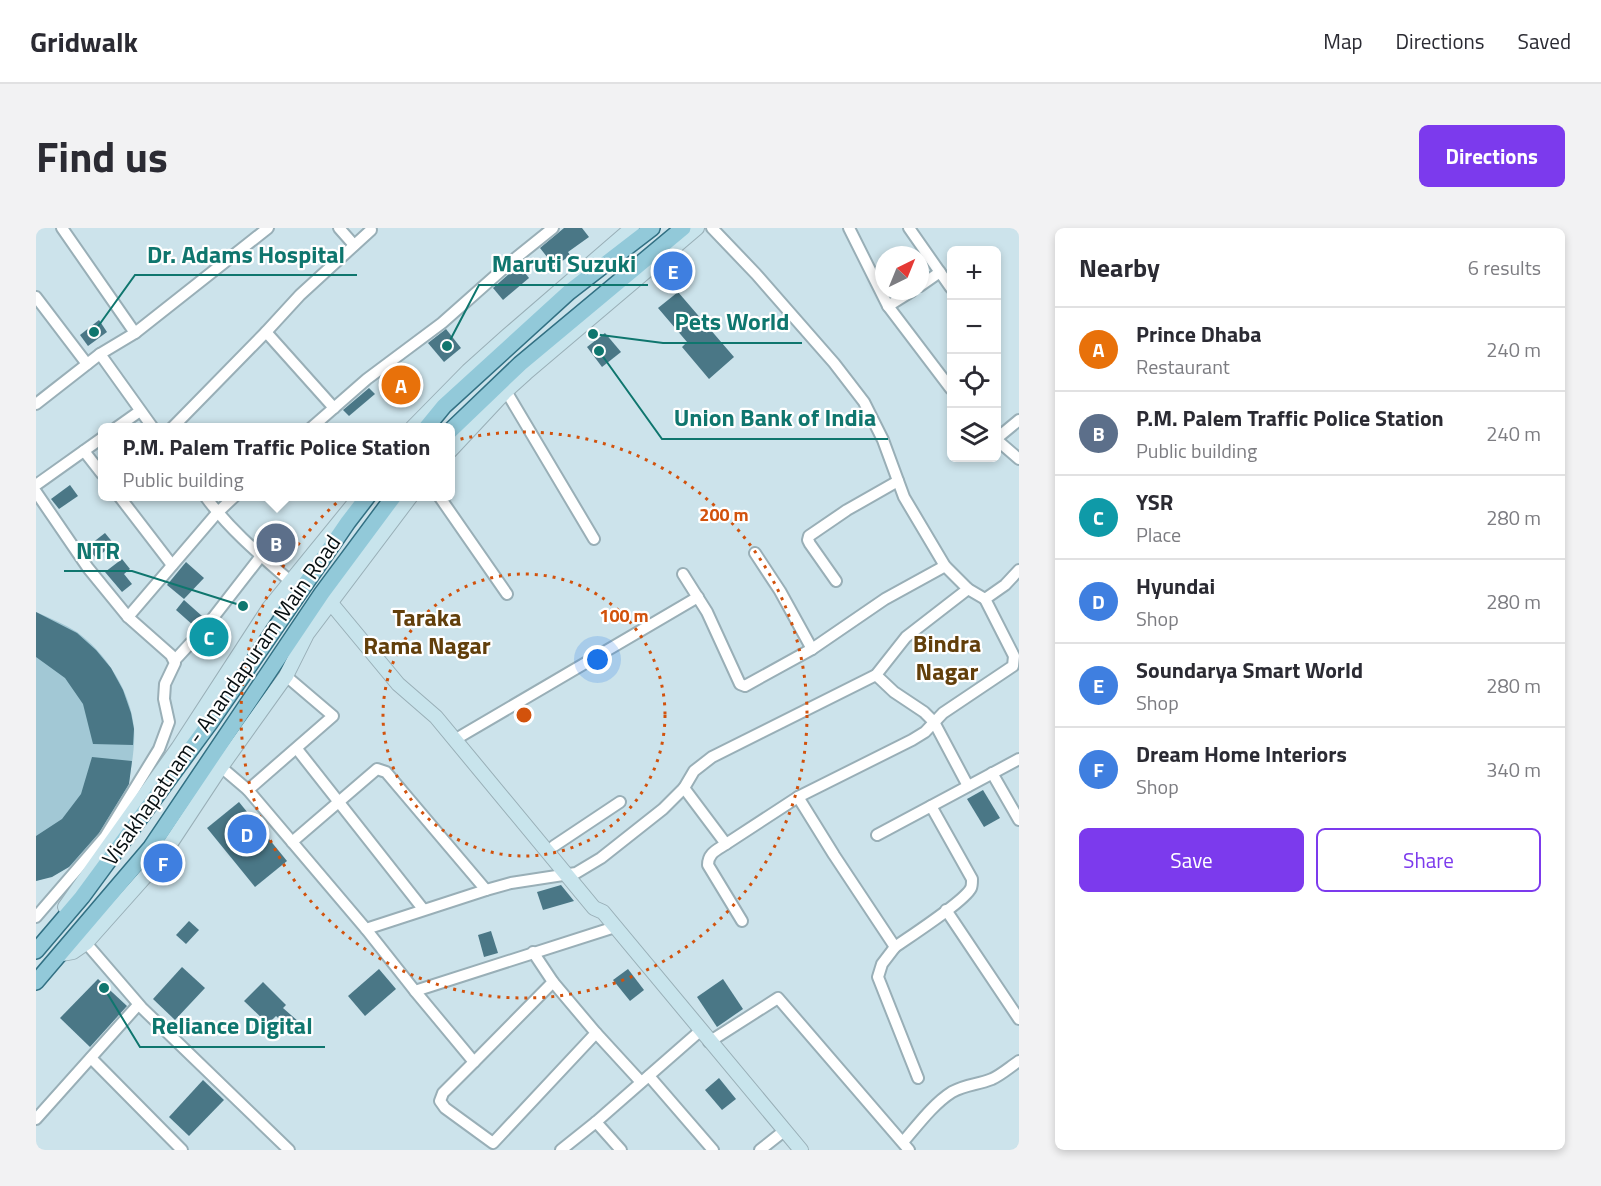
<!DOCTYPE html>
<html lang="en">
<head>
<meta charset="utf-8">
<style>
	body { margin:0; font-family:"Titillium Web",sans-serif; background:#f2f2f3; color:#2b2b33 }
	.controls { position:absolute; right:18px; top:18px; display:grid; overflow:hidden; border-radius:9px; box-shadow:0 3px 9px #0003 }
	.controls button { width:54px; height:54px; display:grid; place-items:center; padding:0; border:0; border-bottom:2px solid #e1e1e2; background:#fff; color:#2b2b33; font:30px sans-serif }
	.compass { position:absolute; left:839px; top:18px; width:54px; height:54px; border-radius:50%; background:#fff; box-shadow:0 3px 9px #0003; rotate:43deg }
	.you { position:absolute; left:562px; top:432px; width:21px; height:21px; margin:-15px; border:4px solid #fff; border-radius:50%; background:#1a73e8; box-shadow:0 0 0 9px #1a73e833 }
	.badge { display:grid; place-items:center; width:39px; height:39px; border-radius:50%; background:#7c3aed; color:#fff; font-size:20px; font-weight:700 }
	.pin { position:absolute; translate:-50% -50%; border:3px solid #fff; box-shadow:0 2px 6px #0006 }
	.popup { position:absolute; left:62px; top:195px; width:357px; height:78px; box-sizing:border-box; display:grid; place-content:center; border-radius:9px; background:#fff; filter:drop-shadow(0 2px 4px #0005); font-size:20px; white-space:nowrap; color:#7c7c81 }
	.popup b { font-size:22px; color:#2b2b33 }
	.popup::after { content:''; position:absolute; left:50%; top:100%; margin-left:-12px; border:12px solid transparent; border-top-color:#fff }
	.list { margin:0; padding:0; list-style:none }
	h2 { display:flex; justify-content:space-between; align-items:center; height:78px; margin:0; padding:0 24px; font-size:26px }
	h2 small { font-size:20px; font-weight:400; color:#7c7c81 }
	.list li { display:grid; grid-template-columns:39px 1fr auto; gap:18px; align-items:center; box-sizing:border-box; height:84px; padding:0 24px; border-top:2px solid #e1e1e2 }
	.list b { display:block; font-size:22px; white-space:nowrap }
	.list p { margin:0; font-size:20px; white-space:nowrap; color:#7c7c81 }
	.list em { font-size:20px; font-style:normal; color:#7c7c81 }
	.actions { display:flex; gap:12px; padding:18px 24px }
	.actions a { flex:1; padding:14px 0; border:2px solid #7c3aed; border-radius:9px; text-align:center; font-size:21px; color:#7c3aed }
	.actions .main { background:#7c3aed; color:#fff }
	.icon { flex:none; width:33px; height:33px; fill:none; stroke:currentColor; stroke-width:2; stroke-linecap:round; stroke-linejoin:round }
	.map { position:relative; flex:none; width:983px; height:922px; overflow:hidden; border-radius:9px }
	header { display:flex; align-items:center; gap:36px; box-sizing:border-box; height:84px; padding:0 30px; background:#fff; border-bottom:2px solid #e1e1e2 }
	header strong { font-size:28px }
	nav { display:flex; gap:33px; margin-inline-start:auto; font-size:21px }
	.intro { display:flex; align-items:center; justify-content:space-between; box-sizing:border-box; height:144px; padding:0 36px }
	h1 { margin:0; font-size:42px }
	.button { padding:15px 27px; border-radius:9px; background:#7c3aed; color:#fff; font-size:21px; font-weight:700 }
	main { display:flex; gap:36px; padding:0 36px }
	aside { flex:1; background:#fff; border-radius:9px; box-shadow:0 3px 9px #0003 }
	.map>svg:first-child { display:block }
	.green { fill:#a2c8d5 }
	.building { fill:#4a7786 }
	.lines { fill:none; stroke-linecap:round; stroke-linejoin:round }
	.street-casing { stroke:#99afb7; stroke-width:14 }
	.secondary-casing { stroke:#99afb7; stroke-width:16 }
	.primary-casing { stroke:#327083; stroke-width:18 }
	.street { stroke:#fff; stroke-width:10 }
	.secondary { stroke:#c8e4ec; stroke-width:14 }
	.primary { stroke:#92c9d9; stroke-width:15 }
	.ring { fill:none; stroke:#d2520c; stroke-width:3; stroke-dasharray:3 6 }
	.labels { text-anchor:middle; dominant-baseline:central; stroke-width:4.5; stroke-linejoin:round; paint-order:stroke }
	.street-label { font-size:22px; fill:#070f11; stroke:#fff }
	.neighbourhood-label { font-size:24px; font-weight:bold; fill:#623f0b; stroke:#fff }
	.centre { fill:#d2520c; stroke:#fff; stroke-width:3 }
	.ring-label { font-size:18px; text-anchor:middle; font-weight:bold; fill:#d2520c; stroke:#fff; stroke-width:4.5; stroke-linejoin:round; paint-order:stroke }
	.leader { fill:none; stroke:#0f766e; stroke-width:2 }
	.callout-dot { fill:#0f766e; stroke:#fff; stroke-width:2 }
	.callout-label { font-size:24px; text-anchor:middle; font-weight:bold; fill:#0f766e; stroke:#fff; stroke-width:4.5; stroke-linejoin:round; paint-order:stroke }
</style>
</head>
<body>
<header>
<strong>Gridwalk</strong>
<nav><a>Map</a><a>Directions</a><a>Saved</a></nav>
</header>
<div class="intro"><h1>Find us</h1><a class="button">Directions</a></div>
<main>
<div class="map">
<svg width="983" height="922" viewBox="0 0 983 922">
	<rect width="100%" height="100%" fill="#cce3eb"/>
	<path class="green" d="M0 384C14 390 28 396 41 404 70 425 95 464 98 500 99 514 97 528 95 541 93 554 91 570 85 581 82 588 76 594 72 600 52 627 33 644 0 653Z"/>
	<g class="building">
		<polygon points="528,0 546,0 553,9 532,24 534,27 519,39 504,20"/>
		<polygon points="483,37 493,50 467,72 457,60"/>
		<polygon points="642,64 698,129 673,151 646,119 651,114 622,80"/>
		<polygon points="63,92 71,104 52,118 44,107"/>
		<polygon points="410,101 425,120 408,134 392,115"/>
		<polygon points="569,105 585,124 566,139 551,119"/>
		<polygon points="333,160 339,166 313,188 307,182"/>
		<polygon points="34,257 42,268 23,281 15,271"/>
		<polygon points="69,305 78,316 60,330 51,319"/>
		<polygon points="86,331 94,341 88,346 96,356 86,364 69,344"/>
		<polygon points="150,334 168,350 148,371 131,357"/>
		<polygon points="148,372 166,388 158,398 140,382"/>
		<polygon points="0,384 41,405 60,422 75,440 87,462 95,485 98,501 97,517 57,516 47,476 29,450 0,429"/>
		<polygon points="56,529 96,533 93,556 63,605 33,639 16,649 0,653 0,608 26,591 45,566"/>
		<polygon points="947,562 964,590 948,599 931,571"/>
		<polygon points="203,574 251,633 219,659 171,600"/>
		<polygon points="525,657 538,673 507,682 501,664"/>
		<polygon points="153,693 163,702 150,716 140,707"/>
		<polygon points="455,703 462,725 448,729 442,707"/>
		<polygon points="146,739 169,760 139,792 117,771"/>
		<polygon points="343,741 360,761 329,788 312,768"/>
		<polygon points="592,741 608,762 594,773 577,752"/>
		<polygon points="62,751 91,778 54,819 24,790"/>
		<polygon points="687,751 707,781 681,799 661,769"/>
		<polygon points="227,754 250,777 247,780 263,794 255,802 240,788 232,796 208,773"/>
		<polygon points="683,850 700,871 686,882 669,862"/>
		<polygon points="167,852 188,872 153,908 133,889"/>
	</g>
	<g class="lines">
		<g class="street-casing">
			<g id="street">
				<polyline points="26,0 99,105"/>
				<polyline points="303,0 318,17"/>
				<polyline points="676,0 720,46 798,135 828,174 847,212 868,269 909,338 932,361 949,371 969,357 983,342"/>
				<polyline points="813,0 852,78 915,161"/>
				<polyline points="873,0 915,60"/>
				<polyline points="884,58 904,44"/>
				<polyline points="0,69 51,136"/>
				<polyline points="852,78 876,63"/>
				<polyline points="230,104 298,180"/>
				<polyline points="64,126 99,105 232,0"/>
				<polyline points="470,163 558,311"/>
				<polyline points="0,176 64,126 117,200"/>
				<polyline points="80,200 104,183"/>
				<polyline points="136,200 230,104 264,67 335,2"/>
				<polyline points="275,200 331,151 406,95 476,33 517,0"/>
				<polyline points="960,211 983,192"/>
				<polyline points="961,212 983,231"/>
				<polyline points="48,223 66,246"/>
				<polyline points="0,257 66,210"/>
				<polyline points="0,264 52,340 92,389 135,427 139,435 129,456 128,471 133,494 123,521 69,609 0,689"/>
				<polyline points="83,268 136,337"/>
				<path d="M169 268C193 301 224 327 254 353"/>
				<polyline points="403,268 471,366"/>
				<polyline points="719,325 744,363 776,421"/>
				<polyline points="647,346 671,384 704,456 709,458 776,421 849,371 909,338"/>
				<polyline points="800,353 774,316 772,312 773,308 811,282 862,253"/>
				<polyline points="932,361 870,409 840,447 676,529 658,543 648,560 690,616 762,569 876,512 889,504 907,485 977,438 978,428 949,371"/>
				<polyline points="92,389 181,285 199,268"/>
				<polyline points="139,432 173,395 225,328"/>
				<polyline points="840,447 858,464 888,484 898,494 932,558"/>
				<polyline points="425,508 662,369"/>
				<polyline points="261,521 387,681"/>
				<polyline points="185,539 212,562 297,488 250,448"/>
				<polyline points="956,545 983,592"/>
				<polyline points="212,562 330,701 450,662 475,655 540,645 565,630 627,581 648,560"/>
				<path d="M762 569 798 627 859 719C873 709 929 673 935 660 936 658 936 654 936 651L895 578"/>
				<polyline points="841,607 983,531"/>
				<polyline points="256,614 341,541 350,544 450,662"/>
				<path d="M690 616C681 622 672 625 672 637L706 693"/>
				<polyline points="518,618 584,574"/>
				<polyline points="910,682 983,791"/>
				<polyline points="330,701 379,763 579,699"/>
				<polyline points="50,715 106,780 253,922"/>
				<polyline points="859,719 846,736 842,749 882,850"/>
				<polyline points="379,763 438,834 517,754 497,724"/>
				<polyline points="560,805 605,854"/>
				<polyline points="673,814 742,770 873,922"/>
				<polyline points="55,830 146,922"/>
				<polyline points="438,834 407,865 404,873 409,880 457,915 560,805 517,754"/>
				<polyline points="613,848 677,922"/>
				<polyline points="0,891 102,777"/>
				<polyline points="560,894 664,803"/>
				<path d="M867 914C881 898 897 876 916 864 931 856 941 857 956 851 965 847 974 839 983 833"/>
				<polyline points="525,922 560,894 585,922"/>
				<polyline points="724,922 748,903"/>
			</g>
		</g>
		<g class="secondary-casing">
			<g id="secondary">
				<polyline points="376,200 432,143 471,108 596,0"/>
				<polyline points="414,223 470,163 490,145 661,0"/>
				<polyline points="294,374 362,456 400,489 558,680 567,684 765,922"/>
				<polyline points="29,679 142,520 233,380 316,278"/>
				<polyline points="26,726 37,724 50,715 123,633 185,539 250,448 271,406 375,268"/>
			</g>
		</g>
		<g class="primary-casing">
			<g id="primary">
				<polyline points="390,200 408,178 533,64 616,0"/>
				<polyline points="414,203 484,136 647,0"/>
				<polyline points="0,723 46,669 174,495 312,294 332,268"/>
				<polyline points="0,754 115,619 286,365 358,268"/>
			</g>
		</g>
		<use href="#street" class="street"/>
		<use href="#secondary" class="secondary"/>
		<use href="#primary" class="primary"/>
	</g>
	<g class="ring">
		<circle cx="488" cy="487" r="141"/>
		<circle cx="488" cy="487" r="283"/>
	</g>
	<g class="labels">
		<g class="street-label">
			<text transform="translate(185 472) rotate(-55)">Visakhapatnam - Anandapuram Main Road</text>
		</g>
		<g class="neighbourhood-label">
			<text x="391" y="389">Taraka<tspan x="391" dy="28">Rama Nagar</tspan></text>
			<text x="911" y="415">Bindra<tspan x="911" dy="28">Nagar</tspan></text>
		</g>
	</g>
	<circle cx="488" cy="487" r="9" class="centre"/>
	<g class="ring-label">
		<text x="688" y="293">200 m</text>
		<text x="588" y="394">100 m</text>
	</g>
	<path class="leader" d="M58 104L99 47H321M411 118L443 57H612M557 106L627 115H766M563 123L626 211H852M207 378L96 343H28M68 760L104 819H289"/>
	<g class="callout-dot">
		<circle cx="58" cy="104" r="6"/>
		<circle cx="411" cy="118" r="6"/>
		<circle cx="557" cy="106" r="6"/>
		<circle cx="563" cy="123" r="6"/>
		<circle cx="207" cy="378" r="6"/>
		<circle cx="68" cy="760" r="6"/>
	</g>
	<g class="callout-label">
		<text x="210" y="35">Dr. Adams Hospital</text>
		<text x="528" y="44">Maruti Suzuki</text>
		<text x="696" y="102">Pets World</text>
		<text x="739" y="198">Union Bank of India</text>
		<text x="62" y="331">NTR</text>
		<text x="196" y="806">Reliance Digital</text>
	</g>
</svg>
<div class="controls">
<button>+</button>
<button>−</button>
<button><svg class="icon" aria-label="locate" viewBox="0 0 24 24"><circle cx="12" cy="12" r="6"/><path d="M12 2v4M12 18v4M2 12h4M18 12h4"/></svg></button>
<button><svg class="icon" aria-label="layers" viewBox="0 0 24 24"><path d="M12 4l9 5-9 5-9-5zM3 14l9 5 9-5"/></svg></button>
</div>
<svg class="compass" viewBox="-18 -18 36 36"><path d="M0-13l5 13h-10z" fill="#e53935"/><path d="M0 13l5-13h-10z" fill="#7c7c81"/></svg>
<div class="you"></div>
<div class="pin badge" style="left:365px;top:157px;background:#e8710a">A</div>
<div class="pin badge" style="left:240px;top:315px;background:#5c6f8a">B</div>
<div class="popup"><b>P.M. Palem Traffic Police Station</b>Public building</div>
<div class="pin badge" style="left:173px;top:409px;background:#0f9aa8">C</div>
<div class="pin badge" style="left:211px;top:606px;background:#3f7fe0">D</div>
<div class="pin badge" style="left:637px;top:43px;background:#3f7fe0">E</div>
<div class="pin badge" style="left:127px;top:635px;background:#3f7fe0">F</div>
</div>
<aside>
<h2>Nearby<small>6 results</small></h2>
<ul class="list">
<li><span class="badge" style="background:#e8710a">A</span><div><b>Prince Dhaba</b><p>Restaurant</p></div><em>240 m</em></li>
<li><span class="badge" style="background:#5c6f8a">B</span><div><b>P.M. Palem Traffic Police Station</b><p>Public building</p></div><em>240 m</em></li>
<li><span class="badge" style="background:#0f9aa8">C</span><div><b>YSR</b><p>Place</p></div><em>280 m</em></li>
<li><span class="badge" style="background:#3f7fe0">D</span><div><b>Hyundai</b><p>Shop</p></div><em>280 m</em></li>
<li><span class="badge" style="background:#3f7fe0">E</span><div><b>Soundarya Smart World</b><p>Shop</p></div><em>280 m</em></li>
<li><span class="badge" style="background:#3f7fe0">F</span><div><b>Dream Home Interiors</b><p>Shop</p></div><em>340 m</em></li>
</ul>
<div class="actions"><a class="main">Save</a><a>Share</a></div>
</aside>
</main>
</body>
</html>
